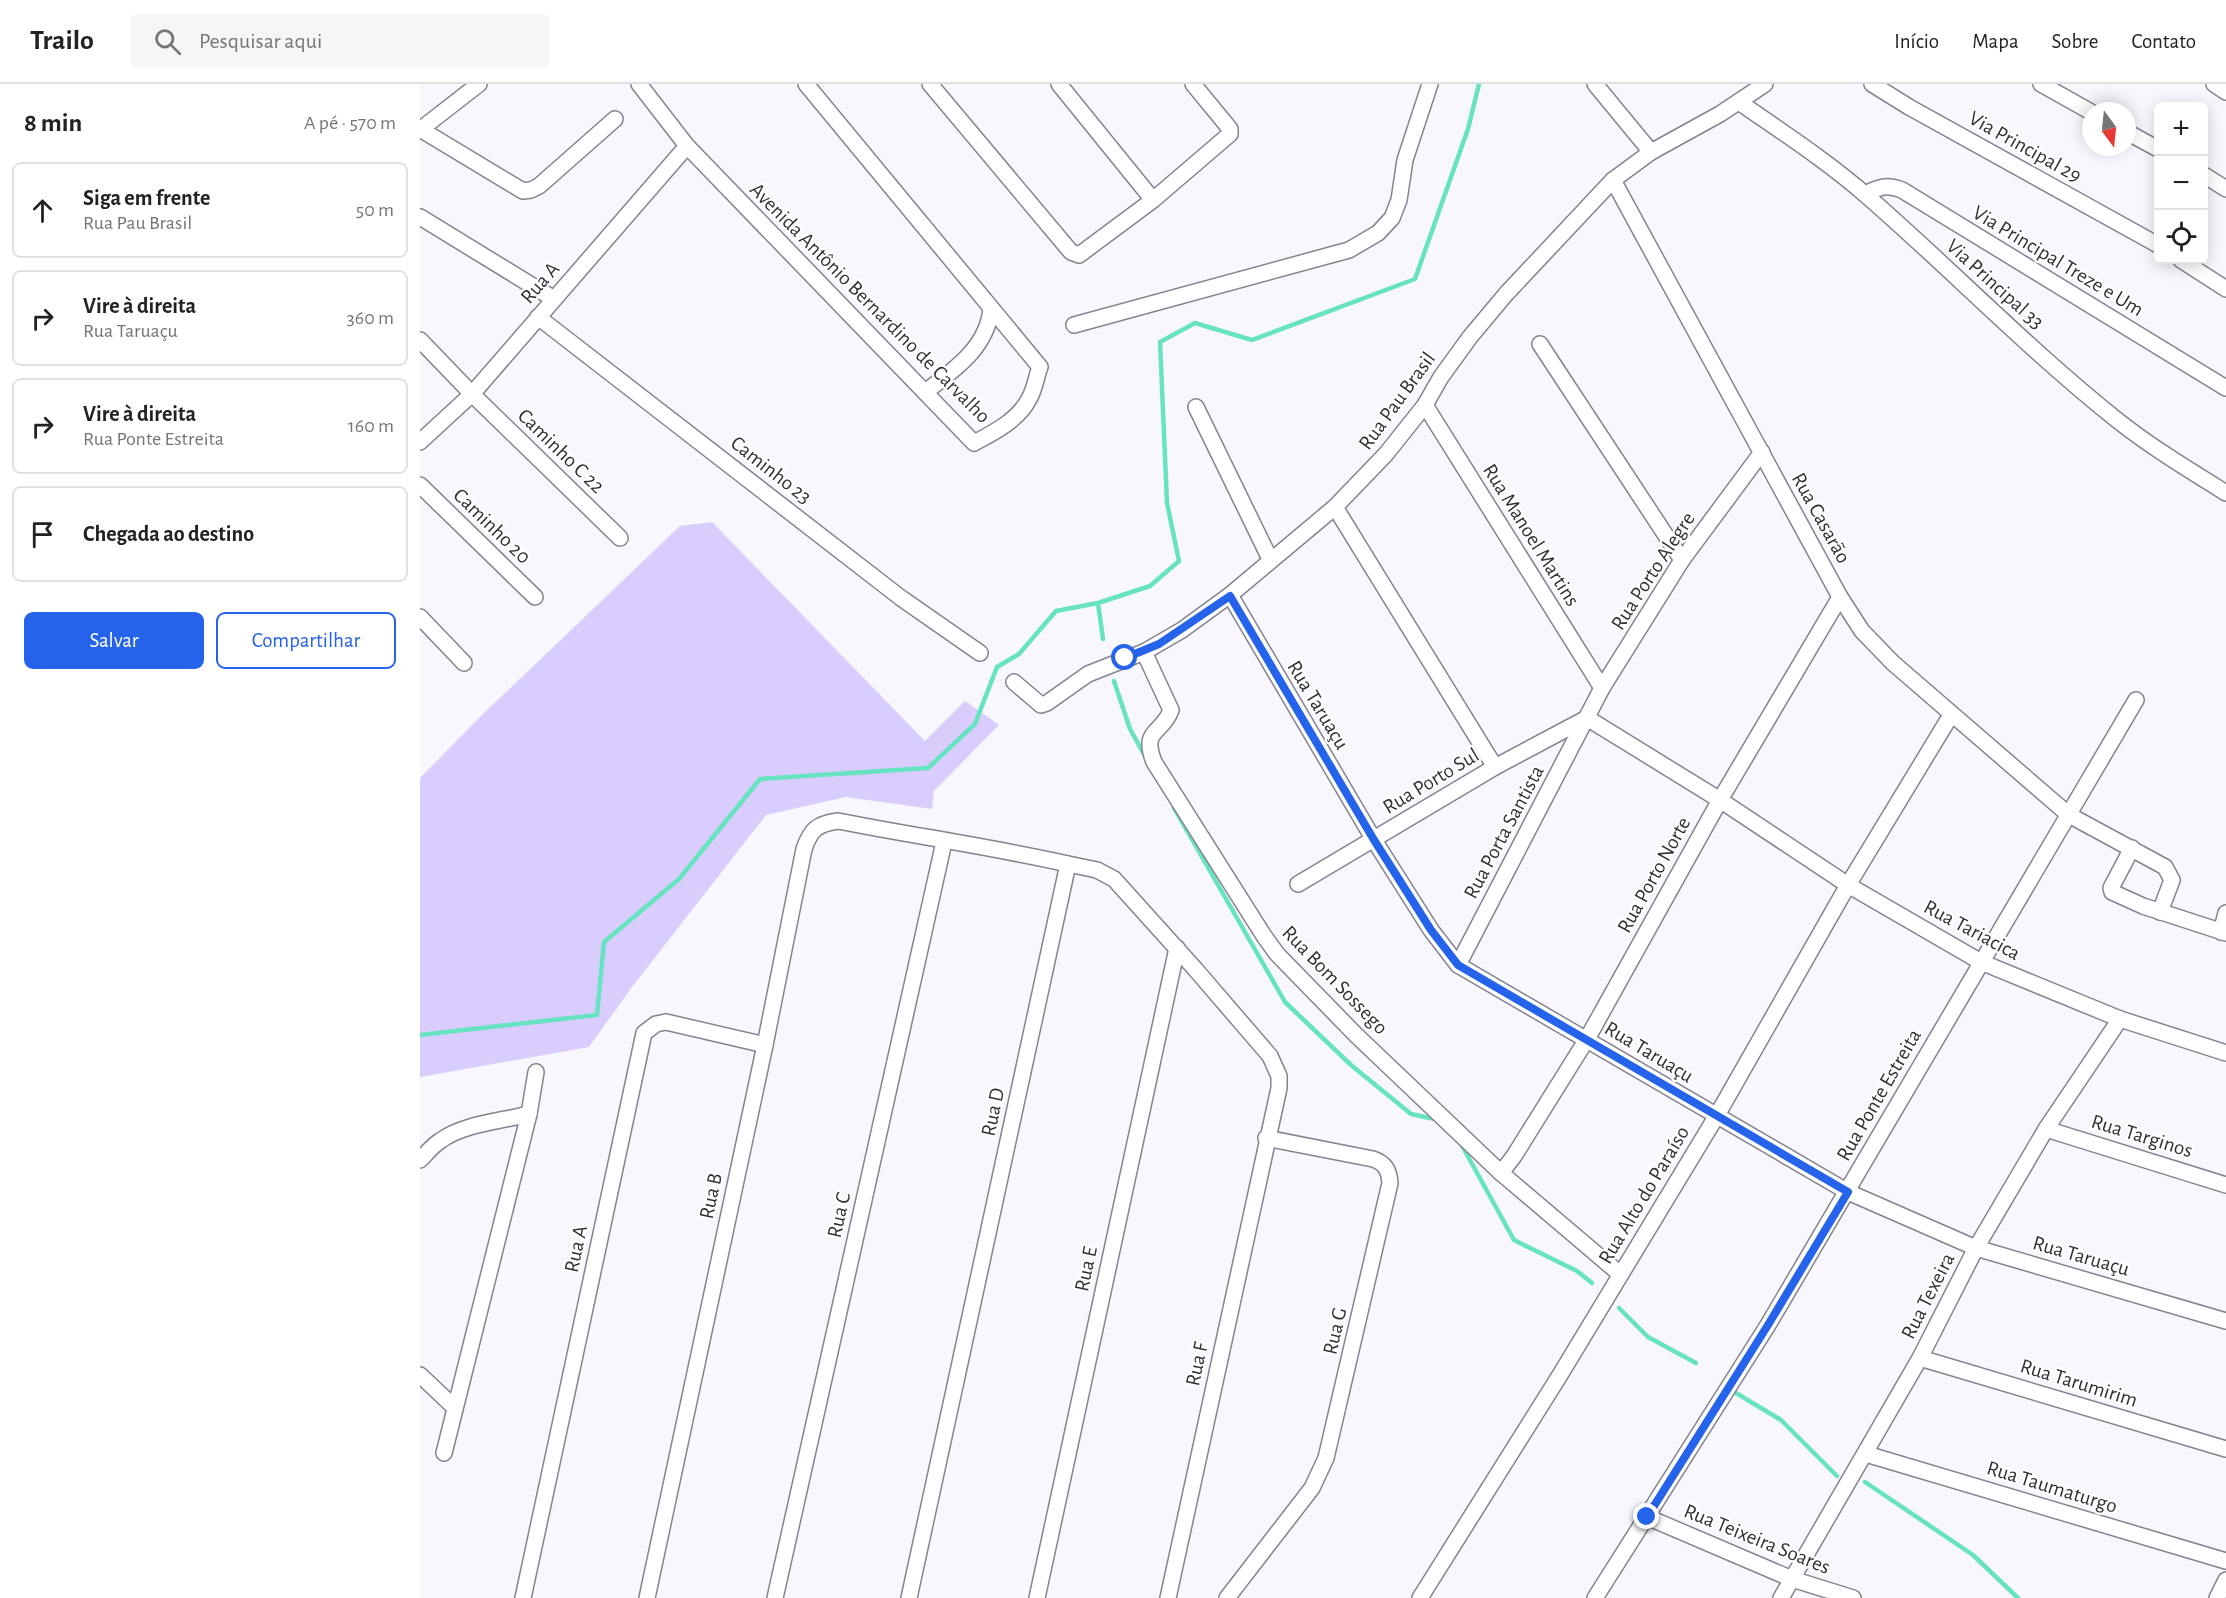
<!DOCTYPE html>
<html lang="pt">
<head>
<meta charset="utf-8">
<style>
	body { margin:0; font-family:"Alegreya Sans",sans-serif; background:#f6f6f6; color:#222 }
	.controls { position:absolute; right:18px; top:18px; display:grid; overflow:hidden; border-radius:9px; box-shadow:0 3px 15px #0003 }
	.controls button { width:54px; height:54px; display:grid; place-items:center; padding:0; border:0; border-bottom:2px solid #e0e0e0; background:#fff; color:#222; font:30px sans-serif }
	.compass { position:absolute; left:1662px; top:18px; width:54px; height:54px; border-radius:50%; background:#fff; box-shadow:0 3px 15px #0003; rotate:165deg }
	.stop { position:absolute; width:18px; height:18px; margin:-14px; border:4px solid #2563eb; border-radius:50%; background:#fff }
	.stop.end { background:#2563eb; border-color:#fff; box-shadow:0 2px 6px #0008 }
	.list { margin:0; padding:0; list-style:none }
	h2 { display:flex; justify-content:space-between; align-items:center; height:78px; margin:0; padding:0 24px; font-size:26px }
	h2 small { font-size:20px; font-weight:400; color:#767676 }
	.list li { display:grid; grid-template-columns:39px 1fr auto; gap:18px; align-items:center; box-sizing:border-box; height:96px; margin:0 12px 12px; padding:0 12px; border:2px solid #e0e0e0; border-radius:9px }
	.list b { display:block; font-size:22px; white-space:nowrap }
	.list p { margin:0; font-size:20px; white-space:nowrap; color:#767676 }
	.list em { font-size:20px; font-style:normal; color:#767676 }
	.actions { display:flex; gap:12px; padding:18px 24px }
	.actions a { flex:1; padding:14px 0; border:2px solid #2563eb; border-radius:9px; text-align:center; font-size:21px; color:#2563eb }
	.actions .main { background:#2563eb; color:#fff }
	.icon { flex:none; width:33px; height:33px; fill:none; stroke:currentColor; stroke-width:2; stroke-linecap:round; stroke-linejoin:round }
	.map { position:relative; flex:none; width:1806px; height:1514px; overflow:hidden }
	header { display:flex; align-items:center; gap:36px; box-sizing:border-box; height:84px; padding:0 30px; background:#fff; border-bottom:2px solid #e0e0e0 }
	header strong { font-size:28px }
	nav { display:flex; gap:33px; margin-inline-start:auto; font-size:21px }
	.search { width:420px; height:54px; background:#f6f6f6; display:flex; align-items:center; gap:15px; box-sizing:border-box; padding:0 21px; border-radius:9px; color:#767676; font-size:22px }
	main { display:flex }
	aside { flex:1; background:#fff }
	.map>svg:first-child { display:block }
	.green { fill:#d9cdfd }
	.lines { fill:none; stroke-linecap:round; stroke-linejoin:round }
	.stream { stroke:#68e3c1; stroke-width:4.5 }
	.street-casing { stroke:#85838e; stroke-width:18 }
	.street { stroke:#fff; stroke-width:15 }
	.route { stroke:#2563eb; stroke-width:8 }
	.labels { text-anchor:middle; dominant-baseline:central; stroke-width:4.5; stroke-linejoin:round; paint-order:stroke }
	.street-label { font-size:21px; fill:#323035; stroke:#fff }
</style>
</head>
<body>
<header>
<strong>Trailo</strong>
<div class="search"><svg class="icon" aria-label="search" viewBox="0 0 24 24"><circle cx="10" cy="10" r="6"/><path d="M15 15l6 6"/></svg>Pesquisar aqui</div>
<nav><a>Início</a><a>Mapa</a><a>Sobre</a><a>Contato</a></nav>
</header>
<main>
<aside>
<h2>8 min<small>A pé · 570 m</small></h2>
<ul class="list">
<li><svg class="icon" aria-label="ahead" viewBox="0 0 24 24"><path d="M12 20V5M6 11l6-6 6 6"/></svg><div><b>Siga em frente</b><p>Rua Pau Brasil</p></div><em>50 m</em></li>
<li><svg class="icon" aria-label="right" viewBox="0 0 24 24"><path d="M7 20v-9h11M14 6l5 5-5 5"/></svg><div><b>Vire à direita</b><p>Rua Taruaçu</p></div><em>360 m</em></li>
<li><svg class="icon" aria-label="right" viewBox="0 0 24 24"><path d="M7 20v-9h11M14 6l5 5-5 5"/></svg><div><b>Vire à direita</b><p>Rua Ponte Estreita</p></div><em>160 m</em></li>
<li><svg class="icon" aria-label="arrive" viewBox="0 0 24 24"><path d="M6 21V4h12l-3 4 3 4H6"/></svg><div><b>Chegada ao destino</b></div></li>
</ul>
<div class="actions"><a class="main">Salvar</a><a>Compartilhar</a></div>
</aside>
<div class="map">
<svg width="1806" height="1514" viewBox="0 0 1806 1514">
	<rect width="100%" height="100%" fill="#f8f7fe"/>
	<polygon class="green" points="292,438 505,657 545,617 579,641 514,707 512,725 426,713 346,731 212,903 169,963 0,993 0,694 63,630 260,442"/>
	<g class="lines">
		<g class="stream">
			<polyline points="678,519 683,555"/>
			<polyline points="694,597 710,645 725,672"/>
			<polyline points="754,724 865,918 931,981 991,1030 1019,1036"/>
			<polyline points="0,951 177,931 184,858 259,795 340,695 508,684 555,640 577,583 599,570 636,527 678,519 730,502 759,477 747,419 740,258 775,239 832,256 995,195 1048,45 1059,0"/>
			<polyline points="1040,1058 1094,1156 1157,1187 1172,1199"/>
			<polyline points="1199,1224 1228,1253 1276,1279"/>
			<polyline points="1311,1306 1361,1336 1417,1392"/>
			<polyline points="1445,1398 1553,1471 1598,1514"/>
		</g>
		<g class="street-casing">
			<g id="street">
				<path d="M219 0 267 62 554 359C575 348 598 336 609 315 615 305 616 293 620 283L386 0"/>
				<polyline points="510,0 651,168 659,171 733,116 810,50 810,45 773,0"/>
				<polyline points="639,0 733,116"/>
				<polyline points="1175,0 1231,68"/>
				<polyline points="1452,0 1489,23 1738,161"/>
				<polyline points="1621,0 1671,28"/>
				<polyline points="1794,0 1806,8"/>
				<path d="M1319 18C1362 48 1407 77 1447 112 1531 185 1609 266 1697 336 1731 363 1769 386 1806 409"/>
				<polyline points="0,45 103,107 111,106 119,102 195,35"/>
				<polyline points="1,45 59,0"/>
				<polyline points="1707,48 1738,65"/>
				<polyline points="1784,91 1806,105"/>
				<polyline points="1193,96 1420,513 1442,547 1473,579 1649,731 1745,783 1752,796 1740,828"/>
				<path d="M1445 110C1459 103 1467 100 1482 106L1806 304"/>
				<polyline points="0,133 134,215"/>
				<polyline points="1761,176 1806,205"/>
				<polyline points="118,233 481,514 560,569"/>
				<polyline points="654,241 929,166 958,149 972,134 979,116 985,76 1010,0"/>
				<polyline points="0,256 52,310 200,454"/>
				<polyline points="1120,260 1262,476"/>
				<path d="M505 308C534 286 568 263 571 224"/>
				<polyline points="1005,321 1182,604"/>
				<polyline points="776,323 850,475"/>
				<polyline points="0,358 52,310 267,62"/>
				<polyline points="0,401 115,513"/>
				<polyline points="915,423 1075,683"/>
				<polyline points="810,511 954,756 1011,846 1038,881 1428,1108 1556,1164 1806,1237"/>
				<polyline points="0,533 44,579"/>
				<path d="M724 568 751 626C742 651 721 644 734 678L844 852 857 870 936 951 1081 1089 1200 1190"/>
				<polyline points="594,598 621,621 627,619 668,590 724,568 762,546 810,511 915,423 966,370 1005,321 1021,293 1050,253 1086,210 1193,96 1231,68 1300,30 1345,0"/>
				<polyline points="1167,634 1300,716 1428,801 1561,878 1700,935 1806,969"/>
				<polyline points="1712,764 1691,804 1692,808 1723,822 1806,849"/>
				<polyline points="648,780 677,786 694,795 776,886 850,972 859,992 859,1004 748,1514"/>
				<polyline points="878,800 1075,683 1167,634"/>
				<polyline points="1801,848 1806,829"/>
				<polyline points="1038,881 1182,604 1262,476 1342,368"/>
				<polyline points="1626,1045 1806,1101"/>
				<path d="M0 1076C6 1070 12 1062 20 1057 42 1040 82 1037 109 1030"/>
				<polyline points="1081,1089 1094,1072 1167,955 1300,716 1420,513"/>
				<polyline points="1500,1274 1806,1365"/>
				<polyline points="0,1291 35,1324"/>
				<polyline points="24,1369 109,1030 116,988"/>
				<polyline points="1446,1370 1806,1477"/>
				<polyline points="1227,1433 1372,1495 1433,1514"/>
				<polyline points="103,1514 224,949 236,940 246,938 345,961"/>
				<path d="M227 1514 345 961 384 765C391 745 397 740 418 737 494 752 572 763 648 780L489 1514"/>
				<polyline points="355,1514 524,758"/>
				<polyline points="617,1514 757,864"/>
				<path d="M807 1514 892 1404 906 1374 970 1099C969 1086 965 1079 953 1075L846 1054"/>
				<polyline points="1000,1514 1140,1291 1296,1033 1428,801 1531,631"/>
				<polyline points="1175,1514 1348,1241 1716,616"/>
				<polyline points="1361,1514 1500,1274 1556,1164 1626,1045 1700,935"/>
				<polyline points="1797,1514 1806,1496"/>
			</g>
		</g>
		<use href="#street" class="street"/>
	</g>
	<g class="lines">
		<polyline class="route" points="705,574 739,560 810,512 954,756 1011,846 1038,881 1428,1108 1348,1241 1227,1433"/>
	</g>
	<g class="labels">
		<g class="street-label">
			<text transform="translate(1605 63) rotate(29)">Via Principal 29</text>
			<text transform="translate(1638 177) rotate(31)">Via Principal Treze e Um</text>
			<text transform="translate(120 199) rotate(-49)">Rua A</text>
			<text transform="translate(1575 200) rotate(42)">Via Principal 33</text>
			<text transform="translate(450 219) rotate(45)">Avenida Antônio Bernardino de Carvalho</text>
			<text transform="translate(977 317) rotate(-54)">Rua Pau Brasil</text>
			<text transform="translate(141 367) rotate(44)">Caminho C 22</text>
			<text transform="translate(351 386) rotate(38)">Caminho 23</text>
			<text transform="translate(1401 434) rotate(61)">Rua Casarão</text>
			<text transform="translate(72 442) rotate(44)">Caminho 20</text>
			<text transform="translate(1111 451) rotate(58)">Rua Manoel Martins</text>
			<text transform="translate(1233 487) rotate(-57)">Rua Porto Alegre</text>
			<text transform="translate(898 621) rotate(59)">Rua Taruaçu</text>
			<text transform="translate(1011 697) rotate(-31)">Rua Porto Sul</text>
			<text transform="translate(1084 748) rotate(-62)">Rua Porta Santista</text>
			<text transform="translate(1234 791) rotate(-61)">Rua Porto Norte</text>
			<text transform="translate(1552 846) rotate(28)">Rua Tariacica</text>
			<text transform="translate(915 896) rotate(46)">Rua Bom Sossego</text>
			<text transform="translate(1229 968) rotate(31)">Rua Taruaçu</text>
			<text transform="translate(1459 1011) rotate(-60)">Rua Ponte Estreita</text>
			<text transform="translate(573 1028) rotate(-78)">Rua D</text>
			<text transform="translate(1722 1052) rotate(17)">Rua Targinos</text>
			<text transform="translate(1224 1111) rotate(-59)">Rua Alto do Paraíso</text>
			<text transform="translate(291 1112) rotate(-78)">Rua B</text>
			<text transform="translate(419 1131) rotate(-77)">Rua C</text>
			<text transform="translate(156 1165) rotate(-78)">Rua A</text>
			<text transform="translate(1661 1172) rotate(16)">Rua Taruaçu</text>
			<text transform="translate(666 1185) rotate(-78)">Rua E</text>
			<text transform="translate(1508 1212) rotate(-63)">Rua Texeira</text>
			<text transform="translate(915 1247) rotate(-77)">Rua G</text>
			<text transform="translate(777 1280) rotate(-78)">Rua F</text>
			<text transform="translate(1659 1299) rotate(17)">Rua Tarumirim</text>
			<text transform="translate(1632 1403) rotate(17)">Rua Taumaturgo</text>
			<text transform="translate(1337 1455) rotate(22)">Rua Teixeira Soares</text>
		</g>
	</g>
</svg>
<div class="controls">
<button>+</button>
<button>−</button>
<button><svg class="icon" aria-label="locate" viewBox="0 0 24 24"><circle cx="12" cy="12" r="6"/><path d="M12 2v4M12 18v4M2 12h4M18 12h4"/></svg></button>
</div>
<svg class="compass" viewBox="-18 -18 36 36"><path d="M0-13l5 13h-10z" fill="#e53935"/><path d="M0 13l5-13h-10z" fill="#767676"/></svg>
<div class="stop" style="left:705px;top:574px"></div>
<div class="stop end" style="left:1227px;top:1433px"></div>
</div>
</main>
</body>
</html>
